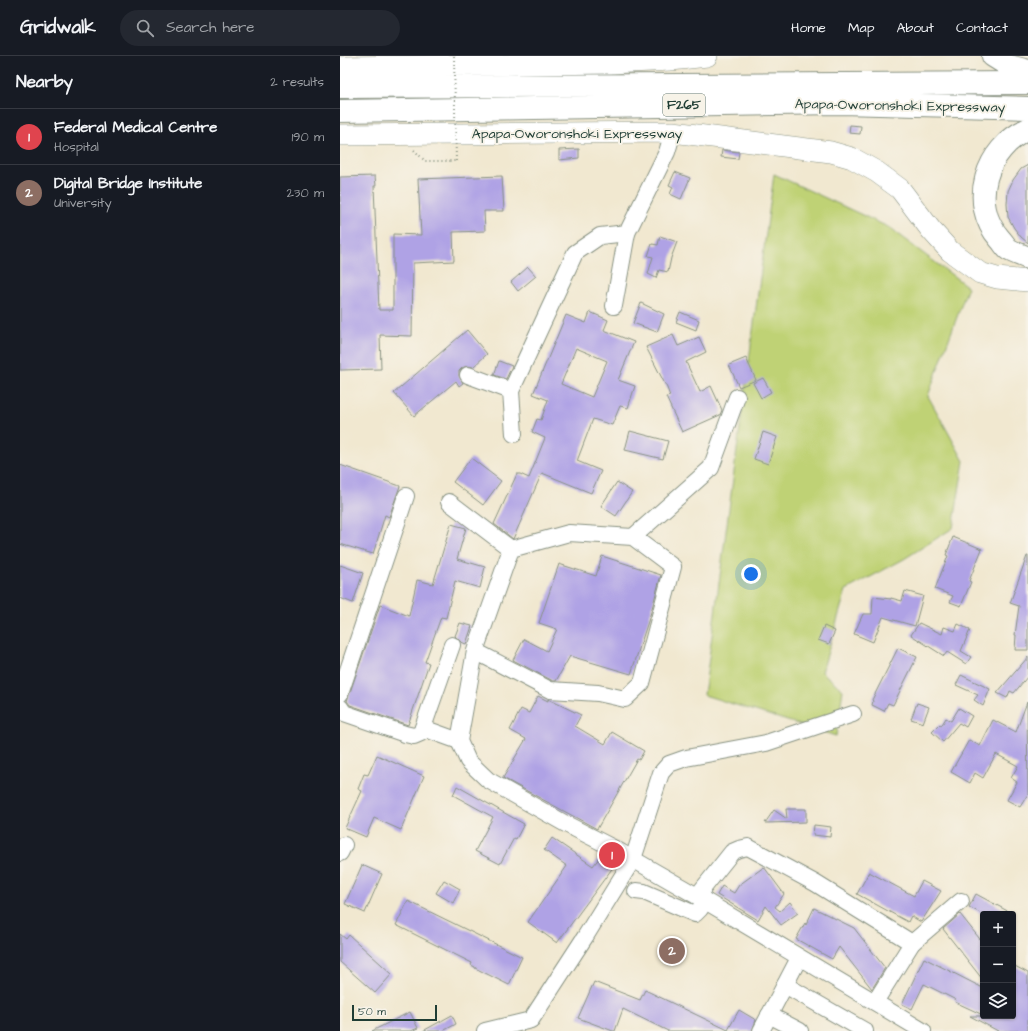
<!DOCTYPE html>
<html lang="en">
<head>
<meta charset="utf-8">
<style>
	body { margin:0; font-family:"Architects Daughter",sans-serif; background:#242831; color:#f1f3f6 }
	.controls { position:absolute; right:12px; bottom:12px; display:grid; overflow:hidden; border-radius:4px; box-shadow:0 1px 3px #0004 }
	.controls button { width:36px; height:36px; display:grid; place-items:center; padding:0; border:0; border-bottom:1px solid #363941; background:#171b24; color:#f1f3f6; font:20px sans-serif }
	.scale { position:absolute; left:12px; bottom:10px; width:85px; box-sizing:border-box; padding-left:4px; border:2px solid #1f3d34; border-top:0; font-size:11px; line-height:14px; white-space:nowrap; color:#1f3d34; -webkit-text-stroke:3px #f7f3e8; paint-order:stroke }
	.you { position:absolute; left:411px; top:518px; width:14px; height:14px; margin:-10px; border:3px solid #fff; border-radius:50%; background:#1a73e8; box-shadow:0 0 0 6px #1a73e833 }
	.badge { display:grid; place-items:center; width:26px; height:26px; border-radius:50%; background:#d1495b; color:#fff; font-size:13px; font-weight:700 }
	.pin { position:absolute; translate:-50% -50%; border:2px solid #fff; box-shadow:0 1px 4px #0006 }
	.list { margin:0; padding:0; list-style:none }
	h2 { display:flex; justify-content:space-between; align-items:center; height:52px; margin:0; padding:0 16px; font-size:17px }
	h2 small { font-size:13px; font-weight:400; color:#9ea1a6 }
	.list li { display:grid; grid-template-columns:26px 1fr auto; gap:12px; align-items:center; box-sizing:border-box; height:56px; padding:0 16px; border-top:1px solid #363941 }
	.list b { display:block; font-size:15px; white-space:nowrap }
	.list p { margin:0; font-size:13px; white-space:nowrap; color:#9ea1a6 }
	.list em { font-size:13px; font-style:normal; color:#9ea1a6 }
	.icon { flex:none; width:22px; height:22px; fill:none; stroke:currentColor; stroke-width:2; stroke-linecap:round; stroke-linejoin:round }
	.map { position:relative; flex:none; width:688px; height:975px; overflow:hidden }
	header { display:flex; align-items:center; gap:24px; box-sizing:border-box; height:56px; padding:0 20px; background:#171b24; border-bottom:1px solid #363941 }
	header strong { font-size:19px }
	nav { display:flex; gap:22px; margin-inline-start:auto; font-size:14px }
	.search { width:280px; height:36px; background:#242831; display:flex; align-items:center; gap:10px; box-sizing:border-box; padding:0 14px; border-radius:22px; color:#9ea1a6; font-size:15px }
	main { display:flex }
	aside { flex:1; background:#171b24 }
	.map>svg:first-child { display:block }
	.green { fill:#bfd275; stroke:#6f8854 }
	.building { fill:#afa2e5; fill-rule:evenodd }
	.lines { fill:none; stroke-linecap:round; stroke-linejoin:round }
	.minor-casing { stroke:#889282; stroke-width:18 }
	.major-casing { stroke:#889282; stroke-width:22 }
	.highway-casing { stroke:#889282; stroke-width:24 }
	.path { stroke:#889282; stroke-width:2; stroke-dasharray:1 3; stroke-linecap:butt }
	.minor { stroke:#fff; stroke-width:16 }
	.major { stroke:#fff; stroke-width:21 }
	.highway { stroke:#fff; stroke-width:22 }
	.path-bridge { stroke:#889282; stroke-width:2; stroke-dasharray:1 3; stroke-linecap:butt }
	.labels { text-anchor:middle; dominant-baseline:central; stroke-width:4; stroke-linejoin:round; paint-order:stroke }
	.shield { fill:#f7f3e8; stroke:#60746a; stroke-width:1 }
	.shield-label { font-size:13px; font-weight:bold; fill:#1f3d34 }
	.street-label { font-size:14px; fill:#1f3d34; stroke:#f7f3e8 }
</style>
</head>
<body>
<header>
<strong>Gridwalk</strong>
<div class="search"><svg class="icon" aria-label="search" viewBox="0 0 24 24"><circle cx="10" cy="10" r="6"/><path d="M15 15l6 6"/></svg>Search here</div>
<nav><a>Home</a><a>Map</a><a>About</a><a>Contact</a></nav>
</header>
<main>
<aside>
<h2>Nearby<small>2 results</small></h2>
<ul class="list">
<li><span class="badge" style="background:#e0444e">1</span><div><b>Federal Medical Centre</b><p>Hospital</p></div><em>190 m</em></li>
<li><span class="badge" style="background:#8d6e63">2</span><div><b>Digital Bridge Institute</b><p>University</p></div><em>230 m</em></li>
</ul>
</aside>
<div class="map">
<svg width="688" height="975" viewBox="0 0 688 975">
	<rect width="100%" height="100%" fill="#f7f3e8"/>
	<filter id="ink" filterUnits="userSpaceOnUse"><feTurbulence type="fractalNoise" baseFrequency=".025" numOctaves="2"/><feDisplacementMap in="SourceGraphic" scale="8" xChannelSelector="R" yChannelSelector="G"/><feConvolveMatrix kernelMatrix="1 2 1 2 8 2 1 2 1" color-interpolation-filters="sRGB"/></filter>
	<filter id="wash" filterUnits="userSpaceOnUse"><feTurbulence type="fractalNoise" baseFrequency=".012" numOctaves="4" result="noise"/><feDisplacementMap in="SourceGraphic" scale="16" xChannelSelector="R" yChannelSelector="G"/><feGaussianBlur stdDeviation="0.9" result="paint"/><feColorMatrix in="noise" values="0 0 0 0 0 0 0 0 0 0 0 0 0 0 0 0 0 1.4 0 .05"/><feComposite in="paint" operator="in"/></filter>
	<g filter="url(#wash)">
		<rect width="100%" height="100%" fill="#f1e8d0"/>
		<polygon class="green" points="434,118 548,171 628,231 588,340 624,405 613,472 564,503 506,534 482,616 503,634 496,680 364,639"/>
		<g id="blocks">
			<g class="building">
				<polygon points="510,69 521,70 520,78 509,77"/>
				<polygon points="239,93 239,102 219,104 219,94"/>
				<polygon points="382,94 399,96 398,103 381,101"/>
				<polygon points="688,109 688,187 681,181 674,172 668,161 667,148 668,135 673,124 681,113"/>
				<polygon points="335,116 350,122 341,143 330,138 333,131 329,129"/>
				<polygon points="35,120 36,130 34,130 39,254 53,254 53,178 81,179 78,123 162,120 164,155 144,155 145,175 113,176 114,205 73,207 72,280 40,279 41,313 0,314 0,121"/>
				<polygon points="320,180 337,186 331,202 328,216 319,214 316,222 308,218 313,201 308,200 312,188 318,189"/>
				<polygon points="188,211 196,220 178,235 171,226"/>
				<polygon points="301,247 324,258 317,276 293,267"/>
				<path d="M250 256 268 264 264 274 294 286 278 324 295 330 288 352 280 350 272 369 253 363 237 405 261 415 251 437 202 417 173 483 154 468 177 418H180L189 422 205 382 192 376 197 363 201 364 208 344 193 338 226 259 246 267ZM236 292 267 305 252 341 221 328Z"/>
				<polygon points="340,256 359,264 356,274 336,266"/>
				<polygon points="127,274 147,298 133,311 127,310 122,312 119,315 119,320 123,327 119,330 116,325 74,360 54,337"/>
				<polygon points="333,279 338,290 359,281 366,296 346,306 360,336 371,330 382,354 380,359 342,376 326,341 330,340 327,332 306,291"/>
				<polygon points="406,302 416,324 399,331 389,309"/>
				<polygon points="159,305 172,310 166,323 154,319"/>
				<polygon points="423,322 431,336 421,342 413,327"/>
				<polygon points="290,375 328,385 323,403 285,394"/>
				<polygon points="423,376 437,381 428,408 414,403"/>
				<polygon points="131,402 161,425 143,449 113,426"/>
				<polygon points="0,409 60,430 49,461 45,459 33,498 0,488"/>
				<polygon points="277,426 292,436 276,460 261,450"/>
				<polygon points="111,468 126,472 117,503 145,511 140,532 115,525 106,562 101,561 85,606 89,607 68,669 10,649 7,645 40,549 69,560 77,524 93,528"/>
				<polygon points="613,481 642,493 629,525 631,526 621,550 610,546 613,540 595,533 608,500 606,499"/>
				<polygon points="262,500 321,519 311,556 291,618 230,600 216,625 213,625 173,604 184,583 207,595 217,573 199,567 219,508 256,520"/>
				<polygon points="687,500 688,500 688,594 675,594 676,579 675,579 679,550 670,547"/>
				<polygon points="0,509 23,517 13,547 0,542"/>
				<polygon points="565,535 583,540 575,570 543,561 533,586 514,578 523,558 532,558 533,541 551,543 551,542 562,545"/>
				<polygon points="120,567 132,570 126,588 121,586 115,580"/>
				<polygon points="579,567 602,578 604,571 615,575 618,568 630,574 621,595 631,601 626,608 607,596 604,600 571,579"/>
				<polygon points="484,570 495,575 489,588 478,584"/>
				<polygon points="558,592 577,601 553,649 548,647 544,655 532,649 533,645 532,644"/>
				<polygon points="688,601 688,620 674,637 670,635 667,642 657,637"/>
				<polygon points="621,619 650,633 643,650 634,644 638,639 616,629"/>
				<polygon points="198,640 208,645 208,643 210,644 241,659 235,670 265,688 272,676 304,695 299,704 297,703 257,773 163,722 186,683 170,674 181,653 189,657"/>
				<polygon points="687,646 688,738 680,751 667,744 677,726 671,722 678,710 656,698 643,722 635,717 630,727 611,716 629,684 640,690 653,664 676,676"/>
				<polygon points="577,647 589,651 583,667 571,663"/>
				<polygon points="619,652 632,660 626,671 619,667 603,686 592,676 600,668 601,670 606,662 611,665"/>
				<polygon points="37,699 84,720 61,774 34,762 26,781 5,772 22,735 18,733 24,718 28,719"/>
				<polygon points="117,730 184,768 176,783 174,782 160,808 135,795 153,761 113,739"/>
				<polygon points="446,753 466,753 466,766 425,767 434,754 447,763"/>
				<polygon points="474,769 491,771 490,781 473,779"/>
				<polygon points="212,782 253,810 263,797 280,806 277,812 274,810 217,887 188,866 227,810 204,794"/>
				<polygon points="22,809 42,818 25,857 5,848"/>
				<polygon points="424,811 444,838 435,851 440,855 450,846 458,857 441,869 426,850 418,864 377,839 382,830 394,837 399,829"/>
				<polygon points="529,816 574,840 582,825 601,835 581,866 571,860 568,866 517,838"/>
				<polygon points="104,824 120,833 113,847 96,837"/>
				<polygon points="636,838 673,858 642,858 629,851"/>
				<polygon points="68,845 182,901 169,929 135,912 135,911 131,909 132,907 56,869"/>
				<polygon points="474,852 514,872 545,912 532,933 499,891 492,903 456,883 465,867 466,869"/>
				<polygon points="620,858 643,887 643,924 603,873"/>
				<polygon points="0,878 6,883 9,879 52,918 35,937 0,906"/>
				<polygon points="584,902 643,932 643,959 615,946 616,944 584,928 572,953 562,948"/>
				<polygon points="673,909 688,917 688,975 658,975 630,960 673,960"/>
				<polygon points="254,926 300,944 305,934 388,974 399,954 416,964 412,975 328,975 283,953 275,975 273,975 238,962"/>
				<polygon points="70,956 78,972 71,975 32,975"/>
				<polygon points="112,959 116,968 103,975 83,975"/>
			</g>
		</g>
	</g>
	<g filter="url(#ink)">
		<use href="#blocks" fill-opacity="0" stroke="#889282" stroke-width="1"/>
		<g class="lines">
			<g class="minor-casing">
				<g id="minor">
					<polyline points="274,250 287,177"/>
					<polyline points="128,319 171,335"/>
					<polyline points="174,378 171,335 235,197 260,180 287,177 327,96 333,76"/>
					<polyline points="109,446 171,493"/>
					<polyline points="293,481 371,412 397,341"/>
					<polyline points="135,595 210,634 258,637 285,643 302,627 333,511 293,481 229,477 171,493 135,595 119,685 128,705 148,724 224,767 277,794 357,840 583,975"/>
					<polyline points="0,638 66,440"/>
					<polyline points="0,651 4,657 65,678 74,680 81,677 112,589"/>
					<polyline points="83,672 119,685"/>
					<polyline points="0,797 4,789"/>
					<polyline points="296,835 304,836 355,858 360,853 365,845"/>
					<polyline points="357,840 392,796 399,793 408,791 475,827 572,887"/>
					<polyline points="445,929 525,975"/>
					<polyline points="535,946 572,887 621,845"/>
					<polyline points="429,959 460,975"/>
					<polyline points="145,975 191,964 245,881 293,803 321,717 329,708 346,702 426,687 513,658"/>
					<polyline points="421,975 459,902"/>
				</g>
			</g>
			<g class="major-casing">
				<g id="major">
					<polyline points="0,11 270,7 331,4 367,0"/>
					<polyline points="0,79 333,76 491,96 512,102 537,116 560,133 591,174 610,195 640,217 657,222 688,225"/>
				</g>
			</g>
			<g class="highway-casing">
				<g id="highway">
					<polyline points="653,0 669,10 688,15"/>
					<polyline points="0,31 688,27"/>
					<polyline points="0,55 501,47 688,52"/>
					<path d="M688 73C646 92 628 147 660 183 663 186 665 190 668 193 674 197 682 199 688 202"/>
				</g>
			</g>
			<polyline class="path" points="74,94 85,105 116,105"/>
			<use href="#minor" class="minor"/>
			<use href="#major" class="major"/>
			<use href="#highway" class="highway"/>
			<polyline class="path-bridge" points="114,0 116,105"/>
		</g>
	</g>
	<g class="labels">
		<rect class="shield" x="323" y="38" width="42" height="22" rx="3"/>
		<g class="shield-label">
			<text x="344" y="49">F265</text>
		</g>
		<g class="street-label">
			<text transform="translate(560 50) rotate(1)">Apapa-Oworonshoki Expressway</text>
			<text x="237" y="78">Apapa-Oworonshoki Expressway</text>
		</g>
	</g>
</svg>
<div class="controls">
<button>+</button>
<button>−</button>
<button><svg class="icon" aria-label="layers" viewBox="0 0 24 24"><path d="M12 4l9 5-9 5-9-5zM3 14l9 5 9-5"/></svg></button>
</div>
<div class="scale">50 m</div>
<div class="you"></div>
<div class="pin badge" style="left:272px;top:799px;background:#e0444e">1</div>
<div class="pin badge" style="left:332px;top:895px;background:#8d6e63">2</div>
</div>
</main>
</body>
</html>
